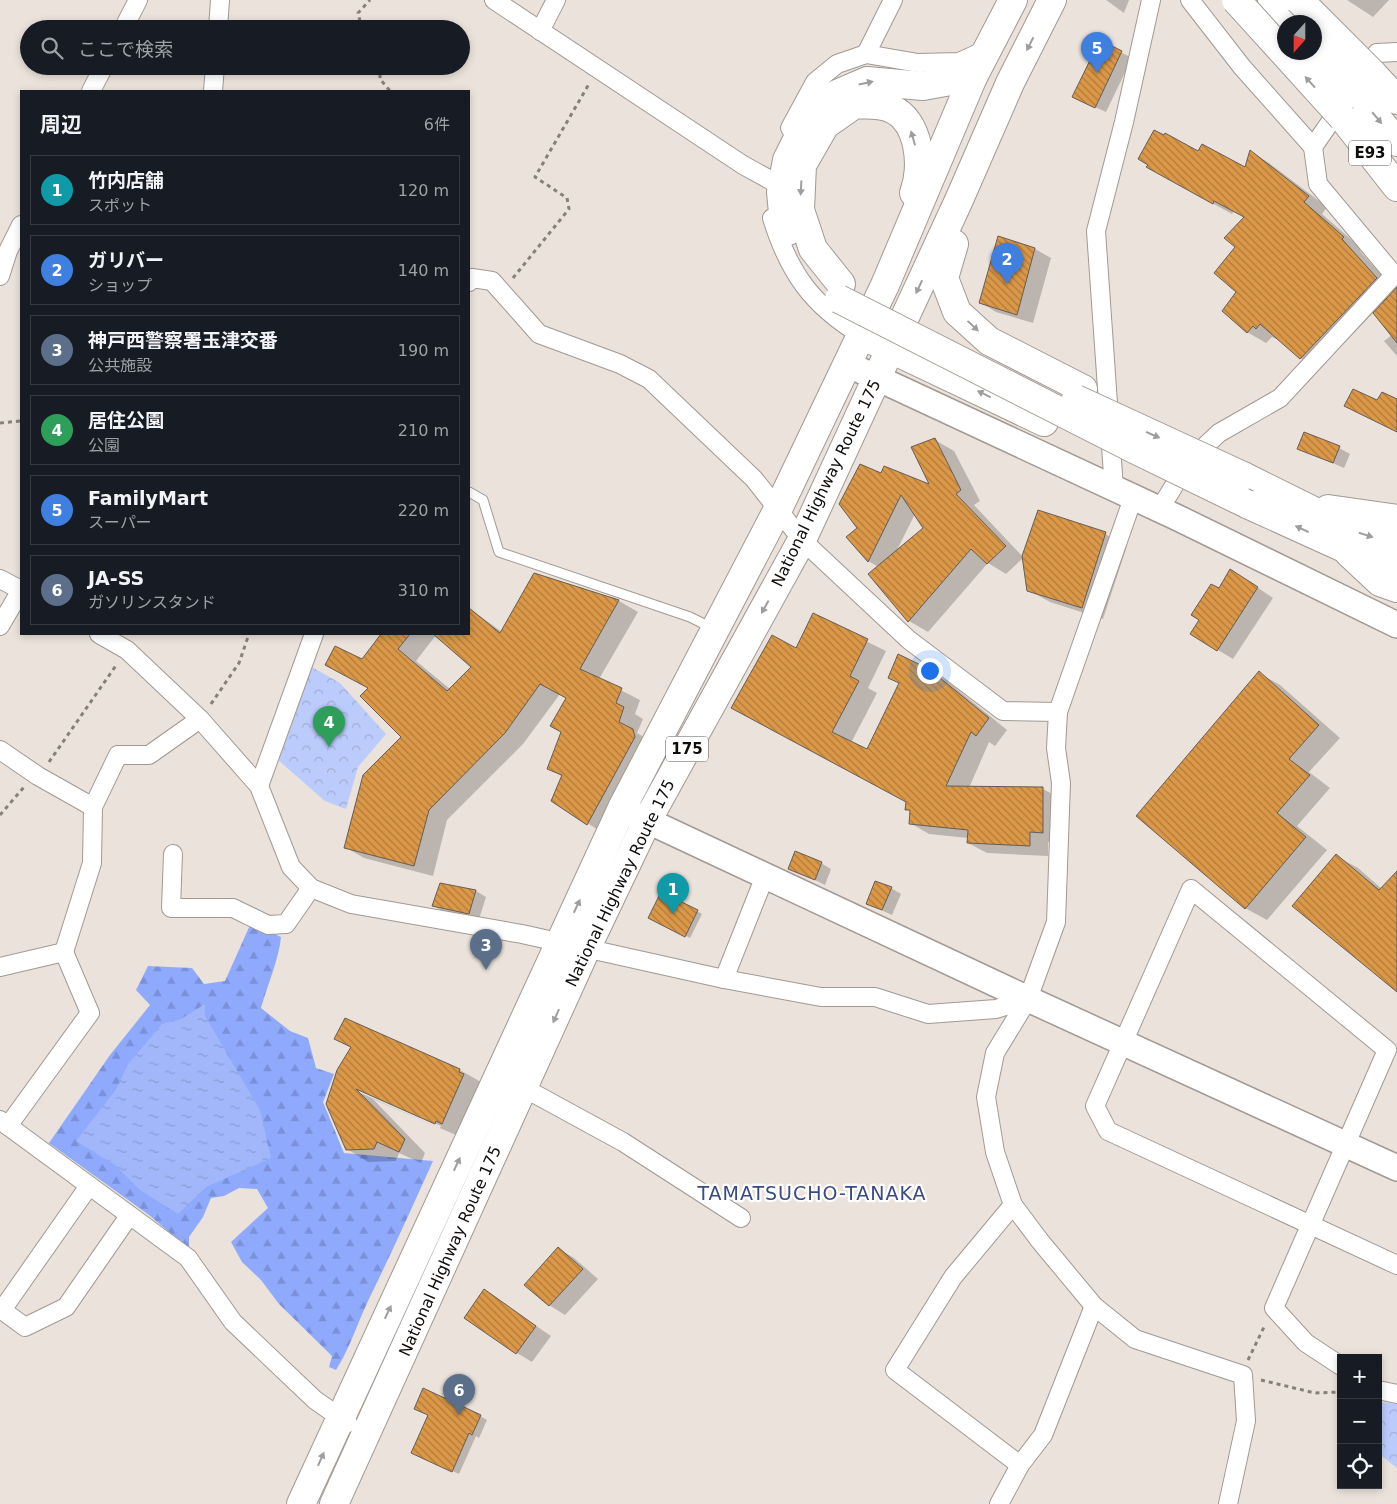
<!DOCTYPE html>
<html lang="ja">
<head>
<meta charset="utf-8">
<style>
	body { margin:0; font-family:"DejaVu Sans","Noto Sans JP",sans-serif; background:#242831; color:#f1f3f6 }
	.controls { position:absolute; right:15px; bottom:15px; display:grid; overflow:hidden; border-radius:0px; box-shadow:0 2px 8px #0003 }
	.controls button { width:45px; height:45px; display:grid; place-items:center; padding:0; border:0; border-bottom:1px solid #363941; background:#171b24; color:#f1f3f6; font:25px sans-serif }
	.compass { position:absolute; left:1277px; top:15px; width:45px; height:45px; border-radius:50%; background:#171b24; box-shadow:0 2px 8px #0003; rotate:201deg }
	.you { position:absolute; left:929px; top:670px; width:18px; height:18px; margin:-12px; border:4px solid #fff; border-radius:50%; background:#1a73e8; box-shadow:0 0 0 8px #1a73e833 }
	.badge { display:grid; place-items:center; width:32px; height:32px; border-radius:50%; background:#a3afe4; color:#fff; font-size:16px; font-weight:700 }
	.pin { position:absolute; translate:-50% -41px; filter:drop-shadow(0 1px 2px #0008) }
	.pin::after { content:''; position:absolute; top:26px; width:18px; height:15px; background:inherit; clip-path:polygon(0 0,100% 0,50% 100%) }
	.list { margin:0; padding:0; list-style:none }
	h2 { display:flex; justify-content:space-between; align-items:center; height:65px; margin:0; padding:0 20px; font-size:21px }
	h2 small { font-size:16px; font-weight:400; color:#9ea1a6 }
	.list li { display:grid; grid-template-columns:32px 1fr auto; gap:15px; align-items:center; box-sizing:border-box; height:70px; margin:0 10px 10px; padding:0 10px; border:1px solid #363941; border-radius:0px }
	.list b { display:block; font-size:19px; white-space:nowrap }
	.list p { margin:0; font-size:16px; white-space:nowrap; color:#9ea1a6 }
	.list em { font-size:16px; font-style:normal; color:#9ea1a6 }
	.icon { flex:none; width:28px; height:28px; fill:none; stroke:currentColor; stroke-width:2; stroke-linecap:round; stroke-linejoin:round }
	.map { position:relative; flex:none; width:1397px; height:1504px; overflow:hidden }
	.search { position:absolute; background:#171b24; box-shadow:0 2px 8px #0003; left:20px; top:20px; width:450px; height:55px; display:flex; align-items:center; gap:12px; box-sizing:border-box; padding:0 18px; border-radius:28px; color:#9ea1a6; font-size:19px }
	.panel { position:absolute; background:#171b24; box-shadow:0 2px 8px #0003; left:20px; top:90px; width:450px; height:545px; border-radius:0px }
	.map>svg:first-child { display:block }
	.forest { fill:url(#forest-firs) }
	.park { fill:url(#park-crowns) }
	.water { fill:url(#water-ripples) }
	.shadow { fill:#0003; fill-rule:evenodd }
	.building { fill:url(#building-back-hatch); stroke:#645d56 }
	.lines { fill:none; stroke-linecap:round; stroke-linejoin:round }
	.lane-casing { stroke:#a19992; stroke-width:11 }
	.street-casing { stroke:#a19992; stroke-width:20 }
	.secondary-casing { stroke:#a19992; stroke-width:28 }
	.highway-casing { stroke:#a19992; stroke-width:30 }
	.path { stroke:#86807b; stroke-width:3; stroke-dasharray:4 4; stroke-linecap:butt }
	.lane { stroke:#fff; stroke-width:9 }
	.street { stroke:#fff; stroke-width:18 }
	.secondary { stroke:#fff; stroke-width:25 }
	.highway { stroke:#fff; stroke-width:28 }
	.highway-bridge-casing { stroke:#a19992; stroke-width:30; stroke-linecap:butt }
	.highway-bridge { stroke:#fff; stroke-width:28 }
	.oneway { fill:#9f9e9d }
	.labels { text-anchor:middle; dominant-baseline:central; stroke-width:4.5; stroke-linejoin:round; paint-order:stroke }
	.shield { fill:#fff; stroke:#575554; stroke-width:1 }
	.shield-label { font-size:15px; font-weight:bold; fill:#0f0c0a }
	.street-label { font-size:16px; fill:#0f0c0a; stroke:#fff }
	.quarter-label { font-size:19px; letter-spacing:1px; fill:#3a4a85; stroke:#fff }
</style>
</head>
<body>
<div class="map">
<svg width="1397" height="1504" viewBox="0 0 1397 1504">
	<defs>
		<pattern id="forest-firs" width="22" height="20" patternUnits="userSpaceOnUse" patternTransform="scale(1.25)"><rect width="22" height="20" fill="#8fa9fd"/><path d="M5 1l3.5 6h-7zM16 11l3.5 6h-7z" fill="#7a90d8"/></pattern>
		<pattern id="park-crowns" width="20" height="18" patternUnits="userSpaceOnUse" patternTransform="scale(1.25)"><rect width="20" height="18" fill="#bbcbfb"/><path d="M2 6a3 3 0 1 1 6 0M12 15a3 3 0 1 1 6 0" fill="none" stroke="#a0add6"/></pattern>
		<pattern id="water-ripples" width="26" height="14" patternUnits="userSpaceOnUse" patternTransform="scale(1.25)"><rect width="26" height="14" fill="#a1b7fa"/><path d="M2 4q2-2 4 0t4 0M15 11q2-2 4 0t4 0" fill="none" stroke="#899cd5"/></pattern>
		<pattern id="building-back-hatch" width="6" height="6" patternUnits="userSpaceOnUse" patternTransform="scale(1.25)"><rect width="6" height="6" fill="#db9848"/><path d="M-1 5l2 2M0 0l6 6M5-1l2 2" fill="none" stroke="#b07a3a"/></pattern>
	</defs>
	<rect width="100%" height="100%" fill="#ebe3db"/>
	<path class="forest" d="M251 923 281 937C279 959 267 986 261 1008L290 1031 308 1038 316 1068 334 1074 323 1102 344 1153 433 1161C412 1208 391 1254 368 1301 357 1324 350 1348 336 1370L329 1367 332 1356 279 1304 261 1280 242 1262 231 1242 268 1208 257 1189 239 1188 224 1196 211 1198 203 1217 189 1237V1249L149 1215 49 1143 110 1055 150 1005 136 990 148 966 192 968 204 984 225 981Z"/>
	<g class="park">
		<polygon points="312,667 340,683 386,734 358,767 346,809 325,801 278,760"/>
		<polygon points="1378,1402 1397,1404 1397,1468 1378,1453"/>
	</g>
	<polygon class="water" points="205,1004 205,1016 260,1110 271,1158 206,1187 178,1214 140,1190 115,1165 76,1141 117,1088 128,1064 162,1024 181,1019"/>
	<g class="shadow">
		<polygon points="1106,0 1129,0 1124,13"/>
		<polygon points="1347,0 1389,0 1373,17"/>
		<polygon points="1101,42 1132,58 1106,112 1084,102"/>
		<polygon points="1251,152 1269,163 1327,207 1322,214 1362,249 1360,251 1395,290 1397,294 1397,356 1384,341 1392,335 1374,312 1319,369 1300,358 1277,337 1276,339 1272,337 1266,343 1247,332 1238,291 1237,247 1245,217 1234,211 1232,214 1167,178 1199,153 1246,169"/>
		<polygon points="999,238 1035,249 1051,258 1033,323 996,312 980,302"/>
		<path d="M935 440 954 451 980 501 974 505 1023 557 1105 534 1127 546 1103 619 1050 602 1028 590 1024 557 1006 574 988 563 928 632 909 621 870 574 879 567 868 561 858 528 882 474 932 487ZM915 514 925 528 896 552Z"/>
		<polygon points="1298,448 1339,448 1350,454 1344,468"/>
		<path d="M534 575 619 601 638 612 599 679 640 700 635 714 643 719 637 733 651 741 606 835 553 801 563 777 548 769 562 732 567 698 560 694 523 744 447 820 433 876 364 858 345 847 402 737 369 688 362 660 383 634H469V608L502 632ZM436 635 473 667 450 689 416 661Z"/>
		<polygon points="1246,580 1273,598 1233,659 1218,650 1219,590"/>
		<polygon points="813,615 886,651 868,688 877,693 851,743 868,751 928,670 947,681 1007,730 995,746 989,742 969,788 1043,789 1061,799 1061,843 1048,842 1048,856 987,853 968,843 968,838 929,834 910,823 911,812 906,809 907,802 751,718 796,649"/>
		<polygon points="1259,673 1280,685 1340,738 1309,772 1330,788 1297,826 1327,850 1267,920 1245,908"/>
		<polygon points="1336,856 1358,868 1382,889 1397,872 1397,990"/>
		<polygon points="821,863 831,869 825,885 790,868"/>
		<polygon points="891,888 901,894 892,915 868,904"/>
		<polygon points="476,891 486,897 479,919 443,911 433,906"/>
		<polygon points="697,911 702,914 690,938 650,917"/>
		<path d="M345 1020 460 1070 481 1082 456 1135 373 1099 425 1153 421 1163 399 1153 396 1161 368 1162 347 1149 351 1048 336 1039ZM356 1088 441 1126 440 1128 356 1091Z"/>
		<polygon points="559,1249 574,1258 598,1279 565,1315 549,1305"/>
		<polygon points="485,1291 551,1336 532,1362 517,1353"/>
		<polygon points="480,1416 487,1420 479,1438 476,1436 459,1474 412,1453"/>
	</g>
	<g class="building">
		<polygon points="1100,40 1122,51 1095,108 1072,97"/>
		<polygon points="1154,130 1164,135 1165,133 1198,151 1202,144 1245,167 1250,150 1309,196 1304,202 1344,237 1342,239 1377,278 1300,359 1260,324 1256,329 1253,326 1247,333 1222,311 1236,292 1214,273 1235,247 1224,238 1244,217 1214,201 1213,204 1146,167 1148,165 1138,159"/>
		<polygon points="998,236 1035,248 1017,315 979,303"/>
		<polygon points="1397,287 1397,343 1373,313"/>
		<polygon points="1353,389 1377,400 1382,392 1397,399 1397,432 1344,406"/>
		<polygon points="1304,432 1340,446 1333,463 1297,449"/>
		<polygon points="935,438 961,490 956,494 1006,546 987,564 971,549 908,622 868,574 923,528 901,495 868,562 846,537 857,528 839,504 860,464 881,473 884,466 929,484 911,447"/>
		<polygon points="1038,510 1106,532 1082,608 1027,591 1022,556"/>
		<polygon points="1230,569 1258,587 1217,651 1190,634 1199,620 1191,615 1211,584 1219,588"/>
		<polygon points="534,573 619,600 580,669 622,688 616,703 624,707 619,722 633,729 635,737 587,825 551,801 562,775 547,769 561,732 550,726 566,698 540,684 505,733 429,810 414,866 344,848 363,775 401,737 360,696 368,688 325,665 335,646 362,659 381,634 410,634 398,649 447,691 471,667 433,634 469,634 469,608 500,633"/>
		<polygon points="813,613 868,639 850,676 859,681 832,732 867,749 899,683 888,678 898,654 929,669 989,718 976,736 971,732 946,786 1043,787 1043,833 1030,832 1030,846 967,843 968,830 909,824 910,810 905,810 906,802 731,708 772,635 796,648"/>
		<polygon points="1259,671 1319,725 1289,759 1310,775 1277,813 1306,837 1245,909 1136,816"/>
		<polygon points="795,851 822,862 815,880 788,869"/>
		<polygon points="1336,854 1379,890 1397,871 1397,992 1292,906"/>
		<polygon points="875,881 892,887 882,910 866,904"/>
		<polygon points="440,883 476,890 469,914 432,906"/>
		<polygon points="661,892 698,910 685,937 648,918"/>
		<polygon points="345,1018 460,1069 459,1072 464,1074 442,1124 436,1121 435,1124 356,1089 405,1139 399,1152 377,1142 374,1149 346,1150 326,1104 337,1070 351,1047 334,1039"/>
		<polygon points="558,1247 583,1269 549,1306 524,1285"/>
		<polygon points="484,1289 536,1326 516,1354 464,1318"/>
		<polygon points="423,1388 481,1415 472,1435 469,1433 452,1472 411,1453 428,1415 414,1409"/>
	</g>
	<g class="lines">
		<g class="lane-casing">
			<polyline id="lane" points="469,492 483,500 499,552 690,617 712,628"/>
		</g>
		<g class="street-casing">
			<g id="street">
				<polyline points="494,0 743,165 772,181"/>
				<polyline points="1190,0 1242,67 1313,147 1342,105"/>
				<polyline points="123,29 138,0"/>
				<polyline points="218,29 220,0"/>
				<polyline points="540,31 556,0"/>
				<polyline points="866,54 893,0"/>
				<polyline points="1362,75 1377,53 1397,52"/>
				<polyline points="91,91 104,66"/>
				<polyline points="213,91 215,66"/>
				<polyline points="790,128 815,82 837,64 866,54 918,63 959,62 990,48"/>
				<path d="M772 218C789 273 812 305 861 335"/>
				<polyline points="0,276 8,251 21,225"/>
				<polyline points="469,282 472,278 492,281 539,334 620,364 649,379 754,479 802,540 909,640 1003,711 1058,712"/>
				<polyline points="1114,489 1096,231 1124,122 1151,0"/>
				<polyline points="1133,498 1058,712 1056,748 1061,783 1056,922 1028,999 995,1053 986,1097 995,1152 1013,1205 1040,1241 1094,1306 1135,1339 1243,1375 1246,1421 1228,1504"/>
				<polyline points="1159,510 1190,460 1219,433 1280,398 1394,275 1318,184 1313,147"/>
				<polyline points="0,579 21,590 0,626"/>
				<polyline points="99,634 127,650 200,719 259,786 291,867 311,888 351,904 522,934 724,979 821,997 875,997 928,1014 996,1009 1028,999"/>
				<polyline points="0,750 38,776 93,807"/>
				<polyline points="259,786 314,634"/>
				<polyline points="173,854 171,908 233,908 268,925 286,924 311,888"/>
				<polyline points="64,952 92,863 93,807 118,755 149,755 200,719"/>
				<polyline points="0,967 64,952 90,1013 8,1126"/>
				<polyline points="724,979 765,876"/>
				<polyline points="524,1088 623,1142 741,1218"/>
				<polyline points="0,1120 188,1258 233,1322 315,1400 348,1423"/>
				<polyline points="89,1186 2,1310 25,1327 66,1307 129,1216"/>
				<polyline points="1013,1205 953,1277 895,1370 1020,1465"/>
				<polyline points="1341,1366 1306,1343 1274,1308 1387,1050 1191,889 1095,1106 1108,1131 1397,1265"/>
				<polyline points="1378,1390 1397,1394"/>
				<polyline points="999,1504 1020,1465 1043,1435 1094,1306"/>
			</g>
		</g>
		<g class="secondary-casing">
			<g id="secondary">
				<polyline points="847,364 1176,517 1397,625"/>
				<polyline points="629,812 1028,999 1397,1168"/>
			</g>
		</g>
		<g class="highway-casing">
			<g id="highway">
				<polyline points="1272,0 1293,22"/>
				<polyline points="1372,73 1397,100"/>
				<polyline points="1357,94 1397,142"/>
				<polyline points="1343,118 1397,187"/>
				<polyline points="788,231 784,223 781,192 787,160 801,132 823,100 867,81 923,86 973,77"/>
				<polyline points="954,244 944,278 957,312 989,341 1083,389"/>
				<path d="M841 284 813 249 800 210 802 165 825 125 855 104C866 105 881 104 890 108 920 120 924 167 914 193"/>
				<polyline points="874,341 1044,422"/>
				<polyline points="1243,476 1354,531 1397,545"/>
				<polyline points="1247,504 1344,548 1397,565"/>
				<polyline points="1328,509 1397,519"/>
				<polyline points="1349,553 1380,582 1397,588"/>
				<polyline points="301,1504 622,808 778,509 885,285 973,77 1013,0"/>
				<polyline points="334,1504 587,947 647,821 802,540 959,200 1010,83 1052,0"/>
			</g>
		</g>
		<g class="path">
			<polyline points="362,29 358,13 370,0"/>
			<polyline points="380,66 380,79 390,91"/>
			<polyline points="513,278 569,209 567,198 535,177 589,84"/>
			<polyline points="0,423 21,421"/>
			<polyline points="211,704 239,663 249,634"/>
			<polyline points="49,762 117,664"/>
			<polyline points="0,815 24,787"/>
			<polyline points="1248,1360 1265,1325"/>
			<polyline points="1261,1380 1315,1393 1341,1392"/>
		</g>
		<use href="#lane" class="lane"/>
		<use href="#street" class="street"/>
		<use href="#secondary" class="secondary"/>
		<use href="#highway" class="highway"/>
		<g class="highway-bridge-casing">
			<g id="highway-bridge">
				<polyline points="1236,0 1343,118"/>
				<polyline points="1299,0 1372,73"/>
				<polyline points="1314,47 1357,94"/>
				<polyline points="839,299 1134,449 1247,504"/>
				<polyline points="1076,399 1243,476"/>
			</g>
		</g>
		<use href="#highway-bridge" class="highway-bridge"/>
	</g>
	<defs><path id="oneway-solid" d="M-6-.8H1V-3.2L6.5 0L1 3.2V.8H-6Z" transform="scale(1.25)"/></defs>
	<g class="oneway">
		<use href="#oneway-solid" transform="translate(1030 44) rotate(117)"/>
		<use href="#oneway-solid" transform="translate(1310 82) rotate(-132)"/>
		<use href="#oneway-solid" transform="translate(866 83) rotate(-12)"/>
		<use href="#oneway-solid" transform="translate(1377 118) rotate(50)"/>
		<use href="#oneway-solid" transform="translate(913 138) rotate(-106)"/>
		<use href="#oneway-solid" transform="translate(801 188) rotate(93)"/>
		<use href="#oneway-solid" transform="translate(919 287) rotate(115)"/>
		<use href="#oneway-solid" transform="translate(973 326) rotate(43)"/>
		<use href="#oneway-solid" transform="translate(984 394) rotate(-154)"/>
		<use href="#oneway-solid" transform="translate(1153 435) rotate(24)"/>
		<use href="#oneway-solid" transform="translate(1302 529) rotate(-155)"/>
		<use href="#oneway-solid" transform="translate(1366 535) rotate(18)"/>
		<use href="#oneway-solid" transform="translate(765 607) rotate(119)"/>
		<use href="#oneway-solid" transform="translate(577 906) rotate(-65)"/>
		<use href="#oneway-solid" transform="translate(556 1016) rotate(114)"/>
		<use href="#oneway-solid" transform="translate(457 1164) rotate(-65)"/>
		<use href="#oneway-solid" transform="translate(388 1312) rotate(-65)"/>
		<use href="#oneway-solid" transform="translate(321 1459) rotate(-66)"/>
	</g>
	<g class="labels">
		<g class="shield">
			<rect x="1349" y="140.5" width="42" height="25" rx="4"/>
			<rect x="666" y="736.5" width="42" height="25" rx="4"/>
		</g>
		<g class="shield-label">
			<text x="1370" y="153">E93</text>
			<text x="687" y="749">175</text>
		</g>
		<g class="street-label">
			<text transform="translate(826 483) rotate(-64)">National Highway Route 175</text>
			<text transform="translate(620 883) rotate(-64)">National Highway Route 175</text>
			<text transform="translate(450 1251) rotate(-66)">National Highway Route 175</text>
		</g>
		<g class="quarter-label">
			<text x="812" y="1193">TAMATSUCHO-TANAKA</text>
		</g>
	</g>
</svg>
<div class="controls">
<button>+</button>
<button>−</button>
<button><svg class="icon" aria-label="locate" viewBox="0 0 24 24"><circle cx="12" cy="12" r="6"/><path d="M12 2v4M12 18v4M2 12h4M18 12h4"/></svg></button>
</div>
<svg class="compass" viewBox="-18 -18 36 36"><path d="M0-13l5 13h-10z" fill="#e53935"/><path d="M0 13l5-13h-10z" fill="#9ea1a6"/></svg>
<div class="you"></div>
<div class="pin badge" style="left:673px;top:914px;background:#0f9aa8">1</div>
<div class="pin badge" style="left:1007px;top:284px;background:#3f7fe0">2</div>
<div class="pin badge" style="left:486px;top:970px;background:#5c6f8a">3</div>
<div class="pin badge" style="left:329px;top:747px;background:#2e9e5b">4</div>
<div class="pin badge" style="left:1097px;top:73px;background:#3f7fe0">5</div>
<div class="pin badge" style="left:459px;top:1415px;background:#5c6f8a">6</div>
<div class="search"><svg class="icon" aria-label="search" viewBox="0 0 24 24"><circle cx="10" cy="10" r="6"/><path d="M15 15l6 6"/></svg>ここで検索</div>
<section class="panel">
<h2>周辺<small>6件</small></h2>
<ul class="list">
<li><span class="badge" style="background:#0f9aa8">1</span><div><b>竹内店舗</b><p>スポット</p></div><em>120 m</em></li>
<li><span class="badge" style="background:#3f7fe0">2</span><div><b>ガリバー</b><p>ショップ</p></div><em>140 m</em></li>
<li><span class="badge" style="background:#5c6f8a">3</span><div><b>神戸西警察署玉津交番</b><p>公共施設</p></div><em>190 m</em></li>
<li><span class="badge" style="background:#2e9e5b">4</span><div><b>居住公園</b><p>公園</p></div><em>210 m</em></li>
<li><span class="badge" style="background:#3f7fe0">5</span><div><b>FamilyMart</b><p>スーパー</p></div><em>220 m</em></li>
<li><span class="badge" style="background:#5c6f8a">6</span><div><b>JA-SS</b><p>ガソリンスタンド</p></div><em>310 m</em></li>
</ul>
</section>
</div>
</body>
</html>
